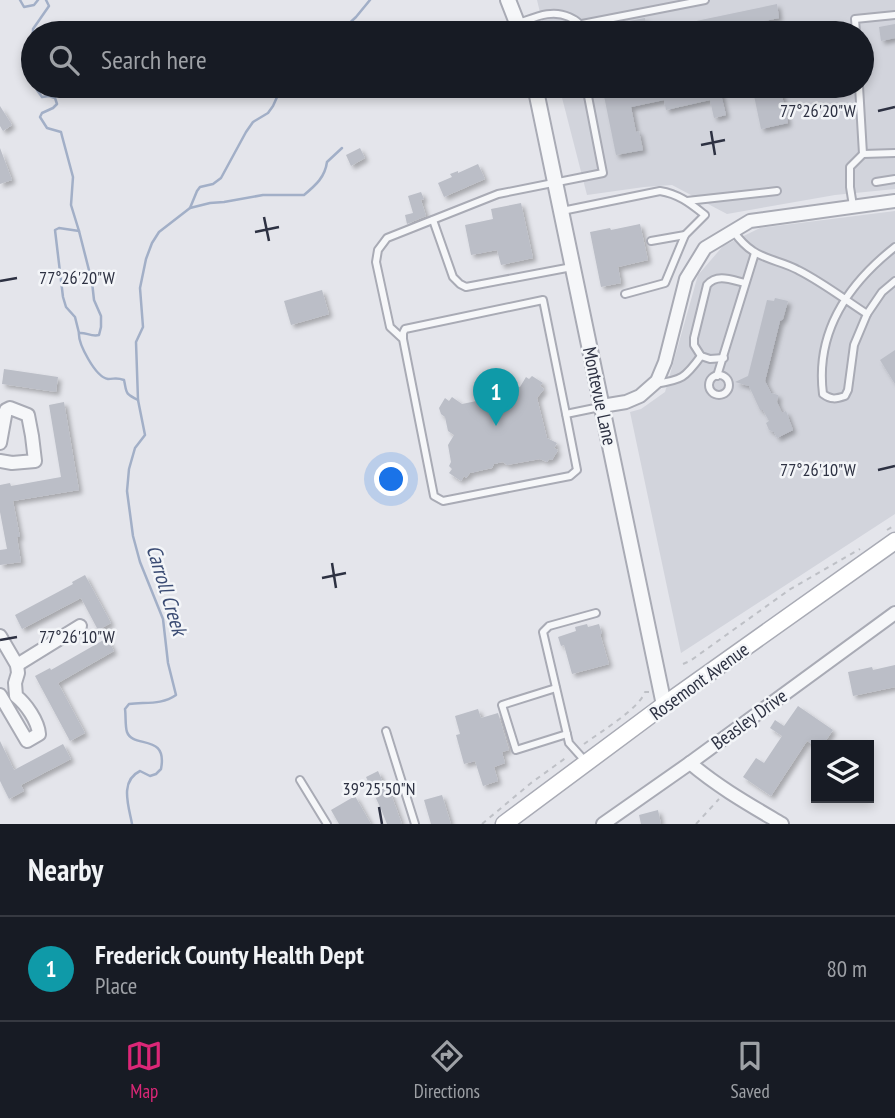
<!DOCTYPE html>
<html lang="en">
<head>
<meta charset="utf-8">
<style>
	body { margin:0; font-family:"PT Sans Narrow",sans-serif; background:#20242c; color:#f1f3f6 }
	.controls { position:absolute; right:21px; bottom:21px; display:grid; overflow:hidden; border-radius:0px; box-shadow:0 4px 10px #0003 }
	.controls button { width:63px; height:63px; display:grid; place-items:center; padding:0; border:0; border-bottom:2px solid #363941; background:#171b24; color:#f1f3f6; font:35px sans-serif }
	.you { position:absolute; left:392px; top:480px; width:24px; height:24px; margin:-18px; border:5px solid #fff; border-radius:50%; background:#1a73e8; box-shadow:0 0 0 10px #1a73e833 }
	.badge { display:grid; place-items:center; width:46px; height:46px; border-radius:50%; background:#db2777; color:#fff; font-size:23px; font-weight:700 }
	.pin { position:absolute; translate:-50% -58px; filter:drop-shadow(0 2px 4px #0008) }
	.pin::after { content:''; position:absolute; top:37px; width:24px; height:21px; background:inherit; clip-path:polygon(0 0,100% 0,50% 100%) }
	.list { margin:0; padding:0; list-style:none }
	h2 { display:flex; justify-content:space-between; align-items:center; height:91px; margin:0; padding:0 28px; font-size:30px }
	h2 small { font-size:23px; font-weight:400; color:#9ea1a6 }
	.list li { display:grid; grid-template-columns:46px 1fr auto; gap:21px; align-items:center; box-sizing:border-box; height:105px; padding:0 28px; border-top:2px solid #363941 }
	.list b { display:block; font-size:26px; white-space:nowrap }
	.list p { margin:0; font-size:23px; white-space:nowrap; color:#9ea1a6 }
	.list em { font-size:23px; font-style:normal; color:#9ea1a6 }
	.icon { flex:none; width:38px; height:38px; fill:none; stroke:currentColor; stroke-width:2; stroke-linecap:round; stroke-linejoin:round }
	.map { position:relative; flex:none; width:895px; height:824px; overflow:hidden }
	.search { position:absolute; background:#171b24; box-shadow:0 4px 10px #0003; left:21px; right:21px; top:21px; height:77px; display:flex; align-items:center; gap:18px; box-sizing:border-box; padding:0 24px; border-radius:38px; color:#9ea1a6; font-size:26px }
	.sheet { height:196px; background:#171b24 }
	nav { display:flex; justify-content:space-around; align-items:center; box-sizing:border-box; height:98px; border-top:2px solid #363941; background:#171b24; font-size:19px; color:#9ea1a6 }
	nav a { display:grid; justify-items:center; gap:4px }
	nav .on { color:#db2777 }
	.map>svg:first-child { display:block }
	.built { fill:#d2d4dc }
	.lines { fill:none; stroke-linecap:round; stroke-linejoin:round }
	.stream { stroke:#a2afc7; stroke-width:2.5 }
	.building { fill:#bbbec7; filter:url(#shadow) }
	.service-casing { stroke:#a9abb5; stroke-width:10 }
	.minor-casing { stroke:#a9abb5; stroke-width:16 }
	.tertiary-casing { stroke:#a9abb5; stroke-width:18 }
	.secondary-casing { stroke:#a9abb5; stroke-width:19 }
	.path { stroke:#bec0c6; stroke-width:2; stroke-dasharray:5 5; stroke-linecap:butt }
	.service { stroke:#f6f7f9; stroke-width:6 }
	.minor { stroke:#f6f7f9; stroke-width:12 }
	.tertiary { stroke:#f6f7f9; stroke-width:14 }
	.secondary { stroke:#fff; stroke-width:16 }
	.ticks { fill:none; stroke:#2d3142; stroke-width:2.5 }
	.labels { text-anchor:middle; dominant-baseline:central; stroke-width:5; stroke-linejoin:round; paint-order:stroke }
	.street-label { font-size:19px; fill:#2d3142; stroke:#f3f5f8 }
	.water-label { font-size:21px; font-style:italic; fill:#3a4b73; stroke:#f3f5f8 }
	.ticks-label { font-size:18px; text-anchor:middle; fill:#2d3142; stroke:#f3f5f8; stroke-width:5; stroke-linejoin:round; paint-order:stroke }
</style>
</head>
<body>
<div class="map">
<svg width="895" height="824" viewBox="0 0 895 824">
	<defs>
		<filter id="shadow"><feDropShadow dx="3.5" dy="3.5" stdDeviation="2" flood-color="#0004"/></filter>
	</defs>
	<rect width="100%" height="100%" fill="#e4e5eb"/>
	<g class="built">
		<polygon points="537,0 895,0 895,189 835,195 727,214 672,185 644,187 587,195 559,86 862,86 862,33 545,33"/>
		<polygon points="895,211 895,514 681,653 630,412 641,409 665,392 698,275 723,246 760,228"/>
	</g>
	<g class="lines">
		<g class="stream">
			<polyline points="20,0 24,7 34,5 38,0"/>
			<polyline points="339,33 356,17 370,0"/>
			<polyline points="33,37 33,29 49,6 46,0"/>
			<path d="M36 86 37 90 42 97 49 96 55 98 57 104 53 108 42 113 40 117 47 128 61 132 62 136 73 177 71 205 79 231 92 282 94 300 101 316V327L99 335C91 337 86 332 79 333 78 343 95 377 108 379 115 379 116 377 124 380 127 393 124 393 138 400"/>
			<path d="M190 208 210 203 224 202 263 195H304C316 185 325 177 327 162L342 148"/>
			<polyline points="79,333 75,317 66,307 63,297 55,230 59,228 79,231"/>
			<path d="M132 824C129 807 119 781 140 771L150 776 156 774 161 769C168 733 133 749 127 732 125 726 126 716 125 709L129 704C146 702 162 705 176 695L168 663 163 619 140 562 133 536 127 491 129 469 135 448 145 435 138 400 136 342 143 327 140 288 146 259 152 243 159 232 190 208 197 191 200 187 213 184 221 178 246 132 253 122 268 113 273 106 282 86"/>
		</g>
	</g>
	<g class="building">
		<polygon points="777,4 779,18 706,33 654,33 653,30"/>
		<polygon points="645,18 648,33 589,33 588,29"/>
		<polygon points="895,24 895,38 881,41 879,27"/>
		<polygon points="602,86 719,86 726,115 714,118 710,100 666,110 664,100 631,107 636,132 639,131 643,150 616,155"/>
		<polygon points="752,86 780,86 788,123 761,129"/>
		<polygon points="0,106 12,125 3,131 0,126"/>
		<polygon points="0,148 12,180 0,184"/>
		<polygon points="360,148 365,158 351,166 346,155"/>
		<polygon points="478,164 485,179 444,197 438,183 452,177 450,174 458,171 458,173"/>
		<polygon points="421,192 424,199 421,200 426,216 407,224 405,215 413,213 408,196"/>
		<polygon points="521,203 533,258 501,265 497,250 471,255 465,225 493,219 491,209"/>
		<polygon points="640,224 648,260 618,267 621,283 601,287 590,232 610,228 611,230"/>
		<polygon points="322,290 329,314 291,325 284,301"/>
		<polygon points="775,298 788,301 783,319 780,321 765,381 771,393 778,395 777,402 782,413 786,411 793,430 777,438 774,432 769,430 766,423 769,421 763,410 760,410 749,386 735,382 748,376 767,300 774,301"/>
		<polygon points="895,350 895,384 880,360"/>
		<polygon points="4,369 58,377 56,392 2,384"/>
		<polygon points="532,376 543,383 540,386 544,389 537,398 547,438 557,443 554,448 558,450 552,460 549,459 547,462 540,459 507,465 503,462 494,464 492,468 470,473 466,478 464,476 461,481 449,473 452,469 449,466 451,462 448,445 454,435 448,431 445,417 441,414 439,408 445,398 449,401 452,397 462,404 496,397 500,391 520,387 526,377 529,379"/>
		<polygon points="64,402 79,490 13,501 20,537 17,537 21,562 0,565 0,550 7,549 0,512 0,485 10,483 11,486 61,477 49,405"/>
		<polygon points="85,575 111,623 98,630 81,598 22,629 15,615 73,584 72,582"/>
		<polygon points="587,624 588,627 599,624 602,634 600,634 609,664 572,674 564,645 561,646 558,637 576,631 575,627"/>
		<polygon points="107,638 114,651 58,683 85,733 70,741 35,676 50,668 51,670"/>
		<polygon points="895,665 895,687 853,696 848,672 872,667 873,670"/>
		<polygon points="798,706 833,730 823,745 814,745 807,741 771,796 743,777 756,758 764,763 782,736 770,728 775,720 784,726"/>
		<polygon points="478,709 481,718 498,713 509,750 502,752 505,763 494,767 498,781 483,786 475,761 464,764 456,735 460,734 455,716"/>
		<polygon points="0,741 14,770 63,744 71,759 21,785 24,791 9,799 0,781"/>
		<polygon points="378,771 385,787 388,786 402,824 387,824 381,809 366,777"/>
		<polygon points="442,795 451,824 431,824 424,800"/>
		<polygon points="355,796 371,824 339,824 331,810"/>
		<polygon points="658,810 661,824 641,824 639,815"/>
	</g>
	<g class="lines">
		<g class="service-casing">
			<g id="service">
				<path d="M519 23C536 17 552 9 569 17 578 21 581 24 583 33"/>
				<polyline points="582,24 705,0"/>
				<polyline points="856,33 855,19 895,15"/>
				<polyline points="586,86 603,173 498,194 387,238 378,250 376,262 390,327 403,339 434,496 443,501 570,476 577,470 566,414 600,407"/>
				<polyline points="859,86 863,154"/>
				<polyline points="876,182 895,179"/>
				<polyline points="687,201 777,191"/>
				<polyline points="853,206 850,187 850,167 863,154 895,153"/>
				<path d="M562 211 660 191C679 194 691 204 705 215L685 235 665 283 625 294"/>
				<polyline points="433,220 453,277 460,284 466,287 572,267"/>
				<path d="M734 232C739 239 745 246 753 251 766 260 784 262 798 270 822 282 844 299 867 314L854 345 848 390 845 396C836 399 831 400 823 394 815 331 848 284 895 247"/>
				<polyline points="651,241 685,235"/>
				<polyline points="867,314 882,292 895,281"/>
				<polyline points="403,338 403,333 405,329 543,300 566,414"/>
				<path d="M724 358 710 359 701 356 694 345V338L707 285C717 273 732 280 745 283"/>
				<circle cx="719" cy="385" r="10"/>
				<polyline points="717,376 755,253"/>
				<path d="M655 384C682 380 685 378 701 356"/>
				<polyline points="556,688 502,705 516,750 567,734"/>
				<polyline points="386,731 415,824"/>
				<polyline points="586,762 569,743 543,632 549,626 596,613"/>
				<polyline points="300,780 327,824"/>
			</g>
		</g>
		<g class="minor-casing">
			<g id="minor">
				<polyline points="602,406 626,402 640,396 657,381 665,362 686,279 705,248 750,221 895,201"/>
				<polyline points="0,443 6,410 10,408 28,415 32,436 35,461 12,463 0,461"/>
				<path d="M0 636 17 665 18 673 15 683 16 696C26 704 38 721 39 734L27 741 0 695"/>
				<polyline points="17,665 80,626"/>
				<path d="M690 763C718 787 750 805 782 824"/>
				<polyline points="603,824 690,763 895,613"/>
			</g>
		</g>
		<g class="tertiary-casing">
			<g id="tertiary">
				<polyline points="508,0 521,33"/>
				<polyline points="535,86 664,705"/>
			</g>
		</g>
		<g class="secondary-casing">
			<polyline id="secondary" points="504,824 664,705 895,541"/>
		</g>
		<g class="path">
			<polyline points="887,530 895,525"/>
			<polyline points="683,664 690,661 789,590 860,549"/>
			<path d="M584 744C600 732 639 709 645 692H649"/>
			<polyline points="482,824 531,783 567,757"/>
			<polyline points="696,824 719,799"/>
		</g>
		<use href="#service" class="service"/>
		<use href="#minor" class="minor"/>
		<use href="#tertiary" class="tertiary"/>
		<use href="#secondary" class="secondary"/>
	</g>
	<path class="ticks" d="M878 111 895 107M711 131 715 155M701 145 725 140M264 217 269 241M255 232 279 227M0 281 17 278M878 470 895 466M332 563 336 588M322 578 346 573M0 640 17 637M379 807 382 824"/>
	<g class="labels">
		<g class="street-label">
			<text transform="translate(600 396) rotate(78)">Montevue Lane</text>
			<text transform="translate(699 681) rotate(-36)">Rosemont Avenue</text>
			<text transform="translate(749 719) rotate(-36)">Beasley Drive</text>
		</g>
		<g class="water-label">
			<text transform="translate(167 590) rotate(73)">Carroll Creek</text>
		</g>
	</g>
	<g class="ticks-label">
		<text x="818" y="117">77°26'20"W</text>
		<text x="77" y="284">77°26'20"W</text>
		<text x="818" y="476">77°26'10"W</text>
		<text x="77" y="643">77°26'10"W</text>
		<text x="379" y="795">39°25'50"N</text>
	</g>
</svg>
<div class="controls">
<button><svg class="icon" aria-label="layers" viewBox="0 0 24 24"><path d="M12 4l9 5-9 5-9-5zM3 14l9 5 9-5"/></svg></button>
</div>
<div class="you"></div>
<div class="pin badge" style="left:496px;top:426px;background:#0f9aa8">1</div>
<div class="search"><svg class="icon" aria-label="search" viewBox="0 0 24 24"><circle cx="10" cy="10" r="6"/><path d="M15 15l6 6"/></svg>Search here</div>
</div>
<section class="sheet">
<h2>Nearby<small></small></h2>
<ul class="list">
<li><span class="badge" style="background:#0f9aa8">1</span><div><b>Frederick County Health Dept</b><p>Place</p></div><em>80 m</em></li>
</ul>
</section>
<nav>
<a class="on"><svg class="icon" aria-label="map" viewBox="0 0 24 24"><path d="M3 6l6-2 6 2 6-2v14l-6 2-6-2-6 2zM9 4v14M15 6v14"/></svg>Map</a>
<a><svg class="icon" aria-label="directions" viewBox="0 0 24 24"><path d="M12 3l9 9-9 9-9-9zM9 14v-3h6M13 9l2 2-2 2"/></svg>Directions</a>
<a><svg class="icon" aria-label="saved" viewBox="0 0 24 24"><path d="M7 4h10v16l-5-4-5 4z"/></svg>Saved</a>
</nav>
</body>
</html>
